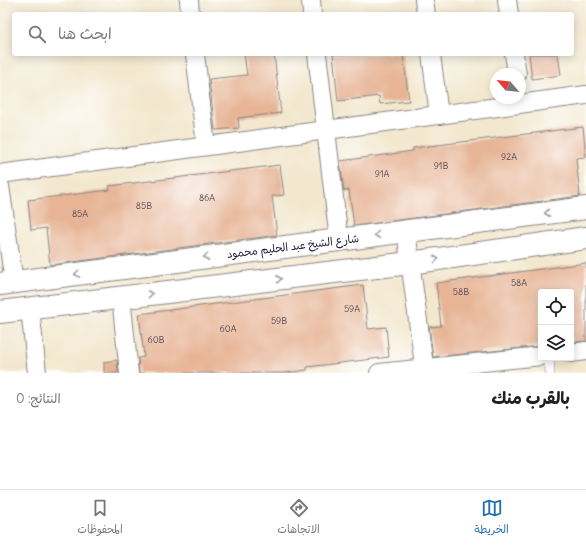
<!DOCTYPE html>
<html lang="ar">
<head>
<meta charset="utf-8">
<style>
	body { margin:0; font-family:Delius,"Playpen Sans Arabic",sans-serif; background:#f6f6f6; color:#222; direction:rtl }
	.controls { position:absolute; right:12px; bottom:12px; display:grid; overflow:hidden; border-radius:4px; box-shadow:0 2px 10px #0003 }
	.controls button { width:36px; height:36px; display:grid; place-items:center; padding:0; border:0; border-bottom:1px solid #e0e0e0; background:#fff; color:#222; font:20px sans-serif }
	.compass { position:absolute; left:490px; top:68px; width:36px; height:36px; border-radius:50%; background:#fff; box-shadow:0 2px 10px #0003; rotate:298deg }
	.list { margin:0; padding:0; list-style:none }
	h2 { display:flex; justify-content:space-between; align-items:center; height:52px; margin:0; padding:0 16px; font-size:17px }
	h2 small { font-size:13px; font-weight:400; color:#767676 }
	.icon { flex:none; width:22px; height:22px; fill:none; stroke:currentColor; stroke-width:2; stroke-linecap:round; stroke-linejoin:round }
	.map { position:relative; flex:none; width:586px; height:373px; overflow:hidden; direction:ltr }
	.search { position:absolute; background:#fff; box-shadow:0 2px 10px #0003; left:12px; right:12px; top:12px; height:44px; display:flex; align-items:center; gap:10px; box-sizing:border-box; padding:0 14px; border-radius:4px; color:#767676; font-size:15px }
	.sheet { height:116px; background:#fff }
	nav { display:flex; justify-content:space-around; align-items:center; box-sizing:border-box; height:56px; border-top:1px solid #e0e0e0; background:#fff; font-size:11px; color:#767676 }
	nav a { display:grid; justify-items:center; gap:2px }
	nav .on { color:#1f6fb2 }
	.map>svg:first-child { display:block }
	.building { fill:#e7b596 }
	.lines { fill:none; stroke-linecap:round; stroke-linejoin:round }
	.lane-casing { stroke:#8a8585; stroke-width:10 }
	.street-casing { stroke:#8a8585; stroke-width:20 }
	.secondary-casing { stroke:#8a8585; stroke-width:24 }
	.lane { stroke:#fff; stroke-width:9 }
	.street { stroke:#fff; stroke-width:18 }
	.secondary { stroke:#fff; stroke-width:22 }
	.oneway { stroke:#9c9ca7 }
	.labels { text-anchor:middle; dominant-baseline:central; stroke-width:3; stroke-linejoin:round; paint-order:stroke }
	.number-label { font-size:9px; fill:#534752 }
	.street-label { font-size:11px; fill:#22223b; stroke:#fff }
</style>
</head>
<body>
<div class="map">
<svg width="586" height="373" viewBox="0 0 586 373">
	<rect width="100%" height="100%" fill="#fff"/>
	<filter id="ink" filterUnits="userSpaceOnUse"><feTurbulence type="fractalNoise" baseFrequency=".025" numOctaves="2"/><feDisplacementMap in="SourceGraphic" scale="8" xChannelSelector="R" yChannelSelector="G"/><feConvolveMatrix kernelMatrix="1 2 1 2 8 2 1 2 1" color-interpolation-filters="sRGB"/></filter>
	<filter id="wash" filterUnits="userSpaceOnUse"><feTurbulence type="fractalNoise" baseFrequency=".012" numOctaves="4" result="noise"/><feDisplacementMap in="SourceGraphic" scale="16" xChannelSelector="R" yChannelSelector="G"/><feGaussianBlur stdDeviation="0.9" result="paint"/><feColorMatrix in="noise" values="0 0 0 0 0 0 0 0 0 0 0 0 0 0 0 0 0 1.4 0 .05"/><feComposite in="paint" operator="in"/></filter>
	<g filter="url(#wash)">
		<rect width="100%" height="100%" fill="#f3e8cf"/>
		<g id="blocks">
			<g class="building">
				<polygon points="244,54 274,54 281,113 238,118 239,128 215,130 209,79 247,75"/>
				<polygon points="333,54 403,54 409,101 380,104 379,96 338,101"/>
				<polygon points="529,54 558,54 561,75 532,79"/>
				<polygon points="583,127 586,157 576,158 580,196 354,226 349,190 344,191 340,161 413,151 413,148"/>
				<polygon points="280,165 284,195 272,196 277,235 50,265 46,228 31,230 28,200 110,190 109,186"/>
				<polygon points="586,263 586,341 571,342 571,292 541,292 541,346 433,357 429,327 441,326 436,283"/>
				<polygon points="363,285 368,329 386,327 389,357 307,367 307,370 285,373 139,373 138,358 144,357 139,314"/>
				<polygon points="117,360 118,373 104,373 104,362"/>
			</g>
		</g>
	</g>
	<g filter="url(#ink)">
		<use href="#blocks" fill-opacity="0" stroke="#8a8585" stroke-width="1"/>
		<g class="lines">
			<g class="lane-casing">
				<polyline id="lane" points="549,358 550,373"/>
			</g>
			<g class="street-casing">
				<g id="street">
					<polyline points="189,0 190,14"/>
					<polyline points="311,0 312,14"/>
					<polyline points="424,0 426,14"/>
					<polyline points="507,0 509,14"/>
					<polyline points="195,54 206,146"/>
					<polyline points="317,54 339,240"/>
					<polyline points="431,54 439,115"/>
					<polyline points="514,54 517,74"/>
					<polyline points="0,174 586,95"/>
					<polyline points="0,186 14,282"/>
					<polyline points="406,231 425,373"/>
					<polyline points="121,297 129,373"/>
					<polyline points="30,308 37,373"/>
					<polyline points="571,353 586,351"/>
					<polyline points="379,373 541,356"/>
				</g>
			</g>
			<g class="secondary-casing">
				<g id="secondary">
					<polyline points="0,284 586,208"/>
					<polyline points="0,312 410,263 586,238"/>
				</g>
			</g>
			<use href="#lane" class="lane"/>
			<use href="#street" class="street"/>
			<use href="#secondary" class="secondary"/>
		</g>
		<defs><path id="oneway-chevron" d="M-2-3.5L2.5 0L-2 3.5" fill="none" stroke-width="1.6" stroke-linecap="round" stroke-linejoin="round"/></defs>
		<g class="oneway">
			<use href="#oneway-chevron" transform="translate(547 213) rotate(173)"/>
			<use href="#oneway-chevron" transform="translate(377 235) rotate(173)"/>
			<use href="#oneway-chevron" transform="translate(206 257) rotate(173)"/>
			<use href="#oneway-chevron" transform="translate(436 259) rotate(-8)"/>
			<use href="#oneway-chevron" transform="translate(77 274) rotate(173)"/>
			<use href="#oneway-chevron" transform="translate(279 279) rotate(-7)"/>
			<use href="#oneway-chevron" transform="translate(150 294) rotate(-7)"/>
		</g>
	</g>
	<g class="labels">
		<g class="number-label">
			<text x="509" y="156">92A</text>
			<text x="441" y="165">91B</text>
			<text x="382" y="173">91A</text>
			<text x="207" y="197">86A</text>
			<text x="144" y="205">85B</text>
			<text x="80" y="213">85A</text>
			<text x="519" y="282">58A</text>
			<text x="461" y="291">58B</text>
			<text x="352" y="308">59A</text>
			<text x="279" y="320">59B</text>
			<text x="228" y="328">60A</text>
			<text x="156" y="339">60B</text>
		</g>
		<g class="street-label">
			<text transform="translate(293 246) rotate(-7)">شارع الشيخ عبد الحليم محمود</text>
		</g>
	</g>
</svg>
<div class="controls">
<button><svg class="icon" aria-label="locate" viewBox="0 0 24 24"><circle cx="12" cy="12" r="6"/><path d="M12 2v4M12 18v4M2 12h4M18 12h4"/></svg></button>
<button><svg class="icon" aria-label="layers" viewBox="0 0 24 24"><path d="M12 4l9 5-9 5-9-5zM3 14l9 5 9-5"/></svg></button>
</div>
<svg class="compass" viewBox="-18 -18 36 36"><path d="M0-13l5 13h-10z" fill="#e53935"/><path d="M0 13l5-13h-10z" fill="#767676"/></svg>
<div class="search"><svg class="icon" aria-label="search" viewBox="0 0 24 24"><circle cx="10" cy="10" r="6"/><path d="M15 15l6 6"/></svg>ابحث هنا</div>
</div>
<section class="sheet">
<h2>بالقرب منك<small>النتائج: 0</small></h2>
<ul class="list">
</ul>
</section>
<nav>
<a class="on"><svg class="icon" aria-label="map" viewBox="0 0 24 24"><path d="M3 6l6-2 6 2 6-2v14l-6 2-6-2-6 2zM9 4v14M15 6v14"/></svg>الخريطة</a>
<a><svg class="icon" aria-label="directions" viewBox="0 0 24 24"><path d="M12 3l9 9-9 9-9-9zM9 14v-3h6M13 9l2 2-2 2"/></svg>الاتجاهات</a>
<a><svg class="icon" aria-label="saved" viewBox="0 0 24 24"><path d="M7 4h10v16l-5-4-5 4z"/></svg>المحفوظات</a>
</nav>
</body>
</html>
